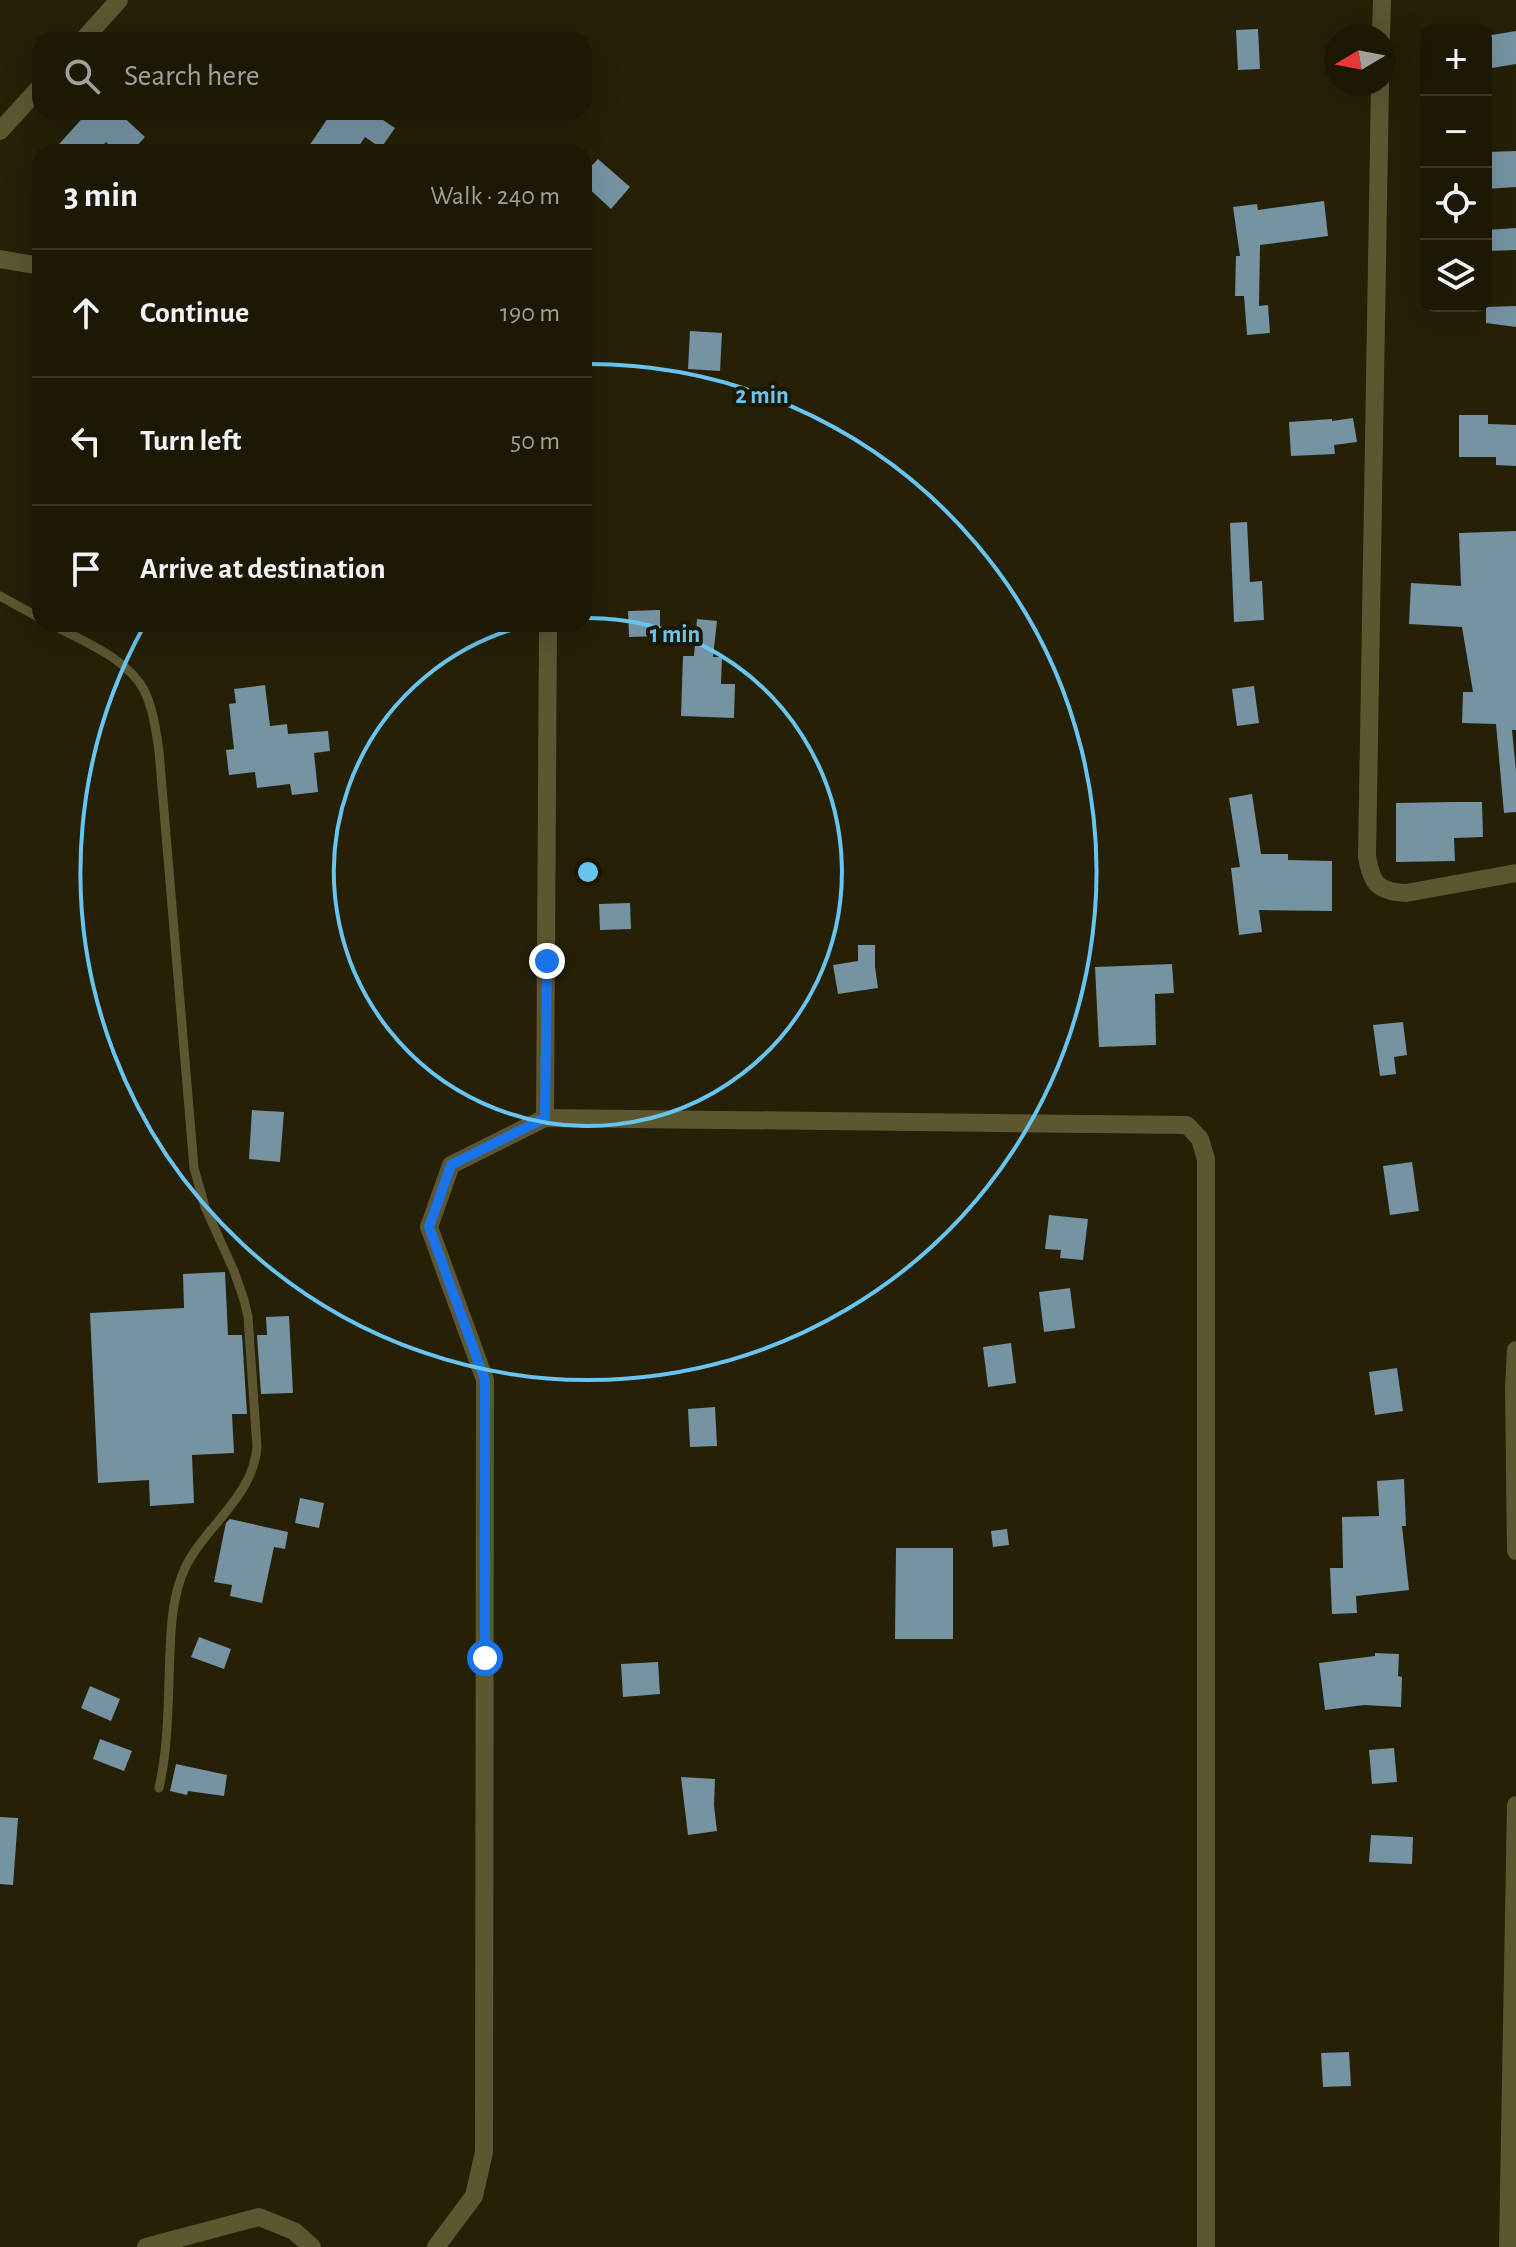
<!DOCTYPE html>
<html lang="en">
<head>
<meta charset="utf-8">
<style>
	body { margin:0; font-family:"Alegreya Sans",sans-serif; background:#292513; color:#f1f3f6 }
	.controls { position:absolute; right:24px; top:24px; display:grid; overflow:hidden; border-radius:16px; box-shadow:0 8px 32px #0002 }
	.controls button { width:72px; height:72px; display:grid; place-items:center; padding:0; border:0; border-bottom:2px solid #3a3726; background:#1c1804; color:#f1f3f6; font:40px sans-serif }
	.compass { position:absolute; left:1324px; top:24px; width:72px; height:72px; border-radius:50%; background:#1c1804; box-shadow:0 8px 32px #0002; rotate:260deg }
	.stop { position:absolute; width:24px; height:24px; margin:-18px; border:6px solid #1a73e8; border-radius:50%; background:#fff }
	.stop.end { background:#1a73e8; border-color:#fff; box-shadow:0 2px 8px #0008 }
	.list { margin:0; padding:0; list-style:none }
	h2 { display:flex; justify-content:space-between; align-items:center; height:104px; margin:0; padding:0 32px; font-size:34px }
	h2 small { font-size:26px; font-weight:400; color:#a0a09a }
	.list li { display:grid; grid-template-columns:52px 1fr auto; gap:24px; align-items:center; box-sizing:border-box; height:128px; padding:0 32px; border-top:2px solid #3a3726 }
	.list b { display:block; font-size:30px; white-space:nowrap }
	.list em { font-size:26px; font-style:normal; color:#a0a09a }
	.icon { flex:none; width:44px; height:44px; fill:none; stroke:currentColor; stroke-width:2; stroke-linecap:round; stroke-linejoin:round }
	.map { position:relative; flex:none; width:1516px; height:2247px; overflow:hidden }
	.search { position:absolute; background:#1c1804; box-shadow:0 8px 32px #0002; left:32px; top:32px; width:560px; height:88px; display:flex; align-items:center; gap:20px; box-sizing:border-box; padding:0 28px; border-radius:24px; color:#a0a09a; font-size:30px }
	.panel { position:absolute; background:#1c1804; box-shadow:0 8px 32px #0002; left:32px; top:144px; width:560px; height:488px; border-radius:24px }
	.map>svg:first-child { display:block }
	.building { fill:#7593a3 }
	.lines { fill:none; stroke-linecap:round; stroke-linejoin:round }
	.lane { stroke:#5c5631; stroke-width:9 }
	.street { stroke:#5c5631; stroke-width:18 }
	.route { stroke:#1a73e8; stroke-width:10 }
	.ring { fill:none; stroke:#68c4f0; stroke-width:4 }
	.centre { fill:#68c4f0; stroke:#1b1700; stroke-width:4 }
	.ring-label { font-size:24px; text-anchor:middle; font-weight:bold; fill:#68c4f0; stroke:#1b1700; stroke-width:8; stroke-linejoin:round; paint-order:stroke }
</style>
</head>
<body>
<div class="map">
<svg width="1516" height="2247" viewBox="0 0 1516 2247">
	<rect width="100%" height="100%" fill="#252006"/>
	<g class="building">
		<polygon points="1258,29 1260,69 1238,70 1236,30"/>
		<polygon points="1516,31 1516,64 1486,69 1486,36"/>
		<polygon points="88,112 118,112 145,137 131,152 116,152 106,142 97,152 52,152"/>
		<polygon points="332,112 371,112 395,128 381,148 365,137 355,152 305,152"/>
		<polygon points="1516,151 1516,187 1486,189 1486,152"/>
		<polygon points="598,159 630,187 611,209 584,184 584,174"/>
		<polygon points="1324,201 1328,236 1260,245 1259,306 1268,305 1270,333 1247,335 1244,296 1235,296 1236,256 1240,256 1233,207 1257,204 1258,210"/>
		<polygon points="1516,228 1516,250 1486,251 1486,230"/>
		<polygon points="1516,306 1516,327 1486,323 1486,307"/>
		<polygon points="690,331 722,333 720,371 688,369"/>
		<polygon points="1459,415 1488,415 1488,424 1516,425 1516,466 1496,465 1496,457 1459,457"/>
		<polygon points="1353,418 1357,442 1334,445 1335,454 1291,456 1289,422 1332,419 1332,421"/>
		<polygon points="1247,522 1250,582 1262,581 1264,620 1234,622 1230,523"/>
		<polygon points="1516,531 1516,730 1512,730 1516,771 1516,812 1504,813 1496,724 1462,723 1463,692 1473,692 1462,627 1409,624 1411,583 1461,586 1459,533"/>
		<polygon points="660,610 660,636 629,637 628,611"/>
		<polygon points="697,619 717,621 713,657 722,657 721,684 735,684 734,718 681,716 683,656 694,656"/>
		<polygon points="265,685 270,726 287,724 288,734 328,731 330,751 314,753 318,792 292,795 290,784 257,788 255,772 229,775 226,750 234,749 229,704 236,703 234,689"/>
		<polygon points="1254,686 1259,723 1237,726 1232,689"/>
		<polygon points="1252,794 1261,854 1288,854 1288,860 1332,861 1332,911 1259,910 1262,932 1239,935 1231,868 1240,867 1229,798"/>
		<polygon points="1453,802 1482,802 1483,837 1454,838 1455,861 1396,862 1396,803"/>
		<polygon points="630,903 631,929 600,930 599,904"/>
		<polygon points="858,945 875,945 875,967 878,988 838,994 833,965 858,961"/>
		<polygon points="1172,964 1174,993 1155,994 1156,1045 1099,1047 1095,967"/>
		<polygon points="1403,1022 1407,1055 1394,1057 1396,1074 1380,1076 1373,1025"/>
		<polygon points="252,1110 284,1112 280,1162 249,1159"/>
		<polygon points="1412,1162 1419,1211 1390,1215 1383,1166"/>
		<polygon points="1049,1215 1088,1219 1083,1260 1060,1258 1061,1250 1045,1249"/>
		<polygon points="225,1272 228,1335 242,1335 247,1414 232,1414 234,1453 192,1455 194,1503 150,1506 149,1480 98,1483 90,1313 184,1308 183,1274"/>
		<polygon points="1070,1288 1075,1328 1044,1332 1039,1292"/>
		<polygon points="289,1316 293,1393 261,1394 257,1335 267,1335 266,1317"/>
		<polygon points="1011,1343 1016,1383 988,1387 983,1347"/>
		<polygon points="1397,1368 1403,1411 1375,1415 1369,1372"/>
		<polygon points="715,1407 717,1446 690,1447 688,1409"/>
		<polygon points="1404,1479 1406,1526 1402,1526 1409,1590 1356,1596 1357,1613 1332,1614 1330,1568 1343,1568 1342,1517 1379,1516 1377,1481"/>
		<polygon points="300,1498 324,1503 319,1528 295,1523"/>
		<polygon points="230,1519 288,1532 285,1549 274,1547 262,1603 230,1596 232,1585 214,1582 223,1537 226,1523"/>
		<polygon points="1007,1529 1009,1545 993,1547 991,1531"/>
		<polygon points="896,1548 953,1548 953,1639 895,1639"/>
		<polygon points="199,1637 231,1649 224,1669 191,1657"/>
		<polygon points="1375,1653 1399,1654 1398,1676 1402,1677 1401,1707 1364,1705 1325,1710 1319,1663 1375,1656"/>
		<polygon points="658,1662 660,1694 623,1697 621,1664"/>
		<polygon points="90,1686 120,1699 111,1721 81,1708"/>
		<polygon points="100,1739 132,1751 124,1771 93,1759"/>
		<polygon points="1394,1748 1397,1782 1372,1784 1369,1750"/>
		<polygon points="176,1764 227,1775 224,1796 188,1791 187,1795 170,1791"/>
		<polygon points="681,1777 715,1779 714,1805 717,1831 688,1835"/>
		<polygon points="0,1817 18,1818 13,1885 0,1884"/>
		<polygon points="1371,1835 1413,1837 1412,1864 1369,1862"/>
		<polygon points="1349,2052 1351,2086 1323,2087 1321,2053"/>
	</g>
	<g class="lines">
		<g class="lane">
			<polyline points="0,596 40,618"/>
			<path d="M51 624C82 641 126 657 144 690 153 708 156 731 159 751L194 1168 205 1207 234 1271 244 1300 248 1317 257 1447C253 1497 206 1525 185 1568 173 1594 171 1624 170 1652 168 1697 169 1744 159 1788"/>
		</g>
		<g class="street">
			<polyline points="1381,36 1382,0"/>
			<polyline points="83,40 119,0"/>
			<path d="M1380 84 1367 856C1371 883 1378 892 1406 893L1516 873"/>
			<polyline points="0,131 40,87"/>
			<polyline points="0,259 40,266"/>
			<polyline points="545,1118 1187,1125 1200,1139 1206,1159 1206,2247"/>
			<polyline points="1516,1350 1514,1387 1516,1551"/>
			<polyline points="146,2247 259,2217 294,2231 312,2247"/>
			<polyline points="436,2247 474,2196 484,2152 485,1380 429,1227 451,1165 545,1118 548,624"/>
			<polyline points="1508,2247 1516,1805"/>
		</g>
	</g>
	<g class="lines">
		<polyline class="route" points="485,1658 485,1380 429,1227 451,1165 545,1118 547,961"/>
	</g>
	<g class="ring">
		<path d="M586 618A254 254 0 1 1 533 624"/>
		<path d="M588 364A508 508 0 1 1 144 626"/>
	</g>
	<circle cx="588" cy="872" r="12" class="centre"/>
	<g class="ring-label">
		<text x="762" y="403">2 min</text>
		<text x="675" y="642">1 min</text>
	</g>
</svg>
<div class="controls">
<button>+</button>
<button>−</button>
<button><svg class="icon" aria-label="locate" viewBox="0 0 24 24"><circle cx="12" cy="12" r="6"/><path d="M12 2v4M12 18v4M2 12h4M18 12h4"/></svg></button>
<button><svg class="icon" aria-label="layers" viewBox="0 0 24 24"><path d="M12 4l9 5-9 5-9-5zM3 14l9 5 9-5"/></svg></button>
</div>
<svg class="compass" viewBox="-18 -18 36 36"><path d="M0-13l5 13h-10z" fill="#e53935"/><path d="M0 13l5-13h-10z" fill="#a0a09a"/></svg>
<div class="stop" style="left:485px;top:1658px"></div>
<div class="stop end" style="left:547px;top:961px"></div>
<div class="search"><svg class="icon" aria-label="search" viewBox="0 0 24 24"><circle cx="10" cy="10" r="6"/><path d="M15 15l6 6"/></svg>Search here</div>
<section class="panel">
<h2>3 min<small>Walk · 240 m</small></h2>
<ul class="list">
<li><svg class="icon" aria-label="ahead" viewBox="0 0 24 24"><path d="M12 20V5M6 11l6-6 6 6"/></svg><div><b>Continue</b></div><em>190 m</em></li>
<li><svg class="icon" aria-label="left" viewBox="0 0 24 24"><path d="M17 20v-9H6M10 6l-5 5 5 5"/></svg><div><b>Turn left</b></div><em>50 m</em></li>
<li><svg class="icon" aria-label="arrive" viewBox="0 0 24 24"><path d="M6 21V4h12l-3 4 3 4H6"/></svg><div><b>Arrive at destination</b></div></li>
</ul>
</section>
</div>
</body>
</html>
